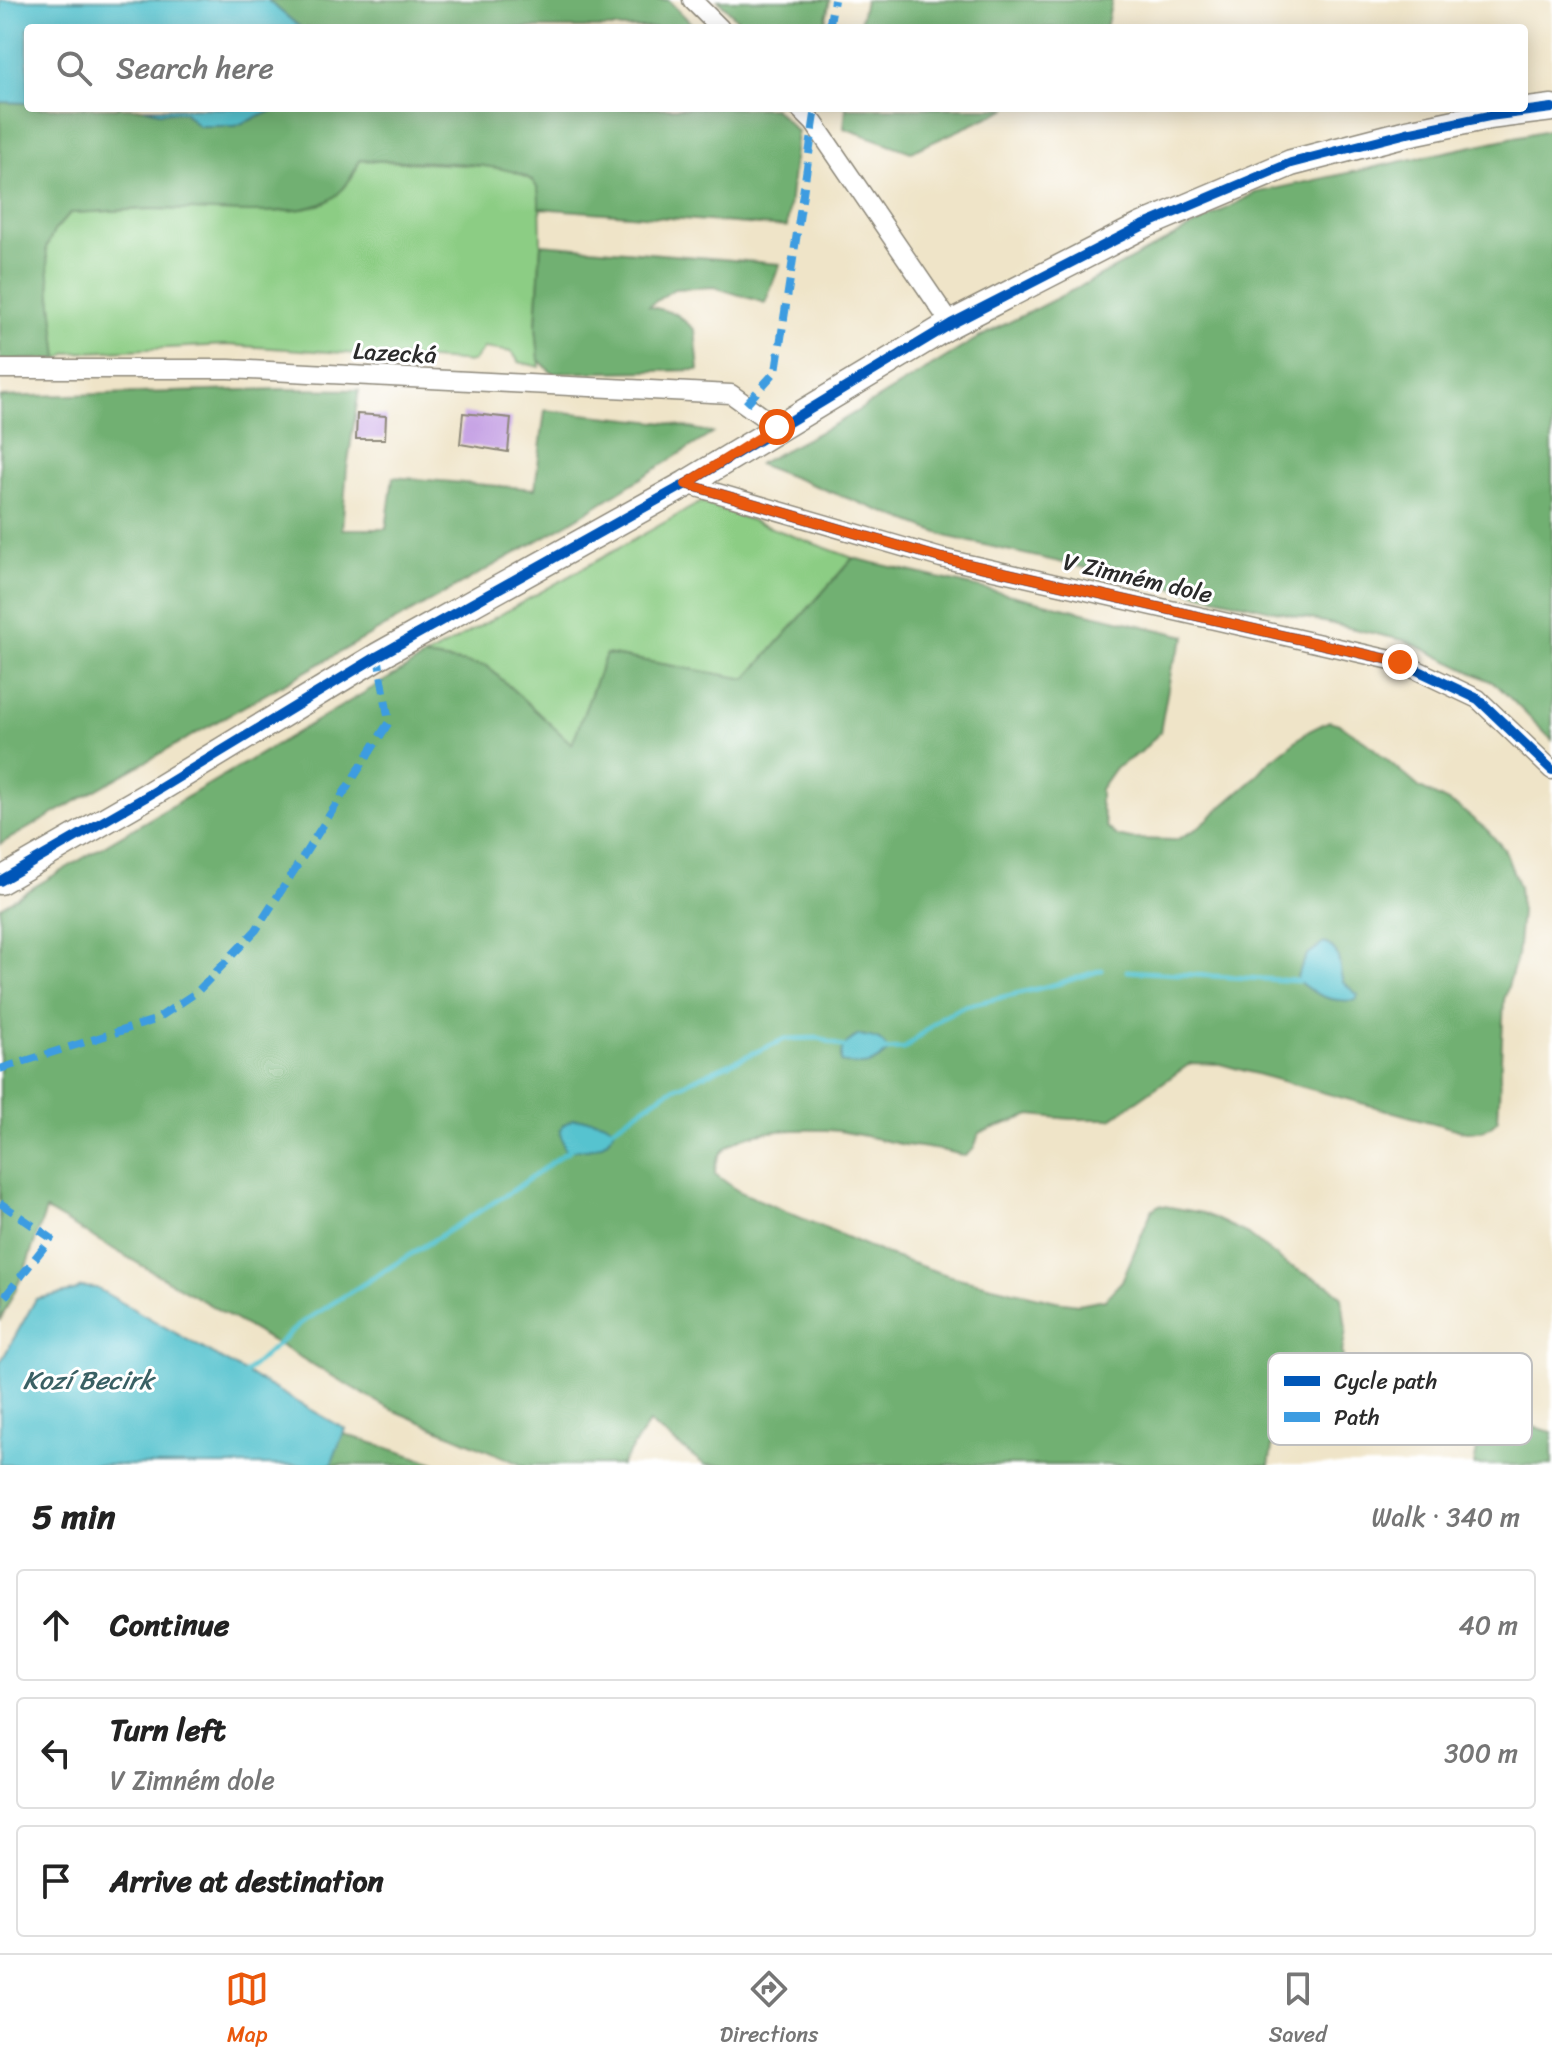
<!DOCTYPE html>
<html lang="en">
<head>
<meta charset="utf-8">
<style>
	body { margin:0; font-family:Sriracha,sans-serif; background:#f6f6f6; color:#222 }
	.stop { position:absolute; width:24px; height:24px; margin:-18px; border:6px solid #ea580c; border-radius:50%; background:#fff }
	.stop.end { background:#ea580c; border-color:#fff; box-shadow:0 2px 8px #0008 }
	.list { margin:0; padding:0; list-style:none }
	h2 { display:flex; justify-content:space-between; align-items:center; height:104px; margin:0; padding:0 32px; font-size:34px }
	h2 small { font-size:26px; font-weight:400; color:#767676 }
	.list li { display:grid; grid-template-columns:52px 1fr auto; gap:24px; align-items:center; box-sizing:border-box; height:112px; margin:0 16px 16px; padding:0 16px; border:2px solid #e0e0e0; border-radius:8px }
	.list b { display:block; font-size:30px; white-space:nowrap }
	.list p { margin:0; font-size:26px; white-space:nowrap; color:#767676 }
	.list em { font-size:26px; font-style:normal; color:#767676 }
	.icon { flex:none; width:44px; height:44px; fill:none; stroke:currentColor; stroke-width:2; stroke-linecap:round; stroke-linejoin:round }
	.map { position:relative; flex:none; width:1552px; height:1465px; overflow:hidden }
	.search { position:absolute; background:#fff; box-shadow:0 4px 20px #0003; left:24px; right:24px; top:24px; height:88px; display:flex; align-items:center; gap:20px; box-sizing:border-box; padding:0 28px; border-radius:8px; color:#767676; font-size:30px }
	.sheet { height:488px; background:#fff }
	nav { display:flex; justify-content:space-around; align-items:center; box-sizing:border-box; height:112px; border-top:2px solid #e0e0e0; background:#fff; font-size:22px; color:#767676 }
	nav a { display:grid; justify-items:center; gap:4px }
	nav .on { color:#ea580c }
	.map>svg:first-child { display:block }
	.green { fill:#8ccd84; stroke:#5c7c58; stroke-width:2 }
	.forest { fill:#71b072; stroke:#4e6e4e; stroke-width:2 }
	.water { fill:#57c3cf; stroke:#41777d; stroke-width:2 }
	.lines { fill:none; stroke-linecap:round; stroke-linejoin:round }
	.stream { stroke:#57c3cf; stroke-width:5 }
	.building { fill:#c29ce3 }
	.street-casing { stroke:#8d887a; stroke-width:21 }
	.secondary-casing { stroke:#8d887a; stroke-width:29 }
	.street { stroke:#fff; stroke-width:18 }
	.secondary { stroke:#fff; stroke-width:26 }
	.quiet { stroke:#3d9ce1; stroke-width:8; stroke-dasharray:16 8; stroke-linecap:butt }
	.cycleway-casing { stroke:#fff; stroke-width:15 }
	.cycleway { stroke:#0057b8; stroke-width:10 }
	.route { stroke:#ea580c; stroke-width:10 }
	.labels { text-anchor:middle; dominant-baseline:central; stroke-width:6; stroke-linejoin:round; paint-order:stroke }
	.street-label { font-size:24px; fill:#2b2b2b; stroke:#fff }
	.water-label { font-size:26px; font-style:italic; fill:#3a6064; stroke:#fff }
	.key { fill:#fff; stroke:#bfbfbf; stroke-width:2 }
	.key-label { font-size:22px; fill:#2b2b2b }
</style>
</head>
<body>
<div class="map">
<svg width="1552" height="1465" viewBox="0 0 1552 1465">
	<rect width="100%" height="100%" fill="#fff"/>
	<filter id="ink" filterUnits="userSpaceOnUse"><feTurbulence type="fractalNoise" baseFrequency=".0125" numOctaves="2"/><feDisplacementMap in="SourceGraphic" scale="16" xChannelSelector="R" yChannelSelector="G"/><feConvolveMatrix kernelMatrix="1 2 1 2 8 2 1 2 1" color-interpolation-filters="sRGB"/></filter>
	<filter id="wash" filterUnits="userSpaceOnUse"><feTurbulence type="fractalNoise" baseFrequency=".006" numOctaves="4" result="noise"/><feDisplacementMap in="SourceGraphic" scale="32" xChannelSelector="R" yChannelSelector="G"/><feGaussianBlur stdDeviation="1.8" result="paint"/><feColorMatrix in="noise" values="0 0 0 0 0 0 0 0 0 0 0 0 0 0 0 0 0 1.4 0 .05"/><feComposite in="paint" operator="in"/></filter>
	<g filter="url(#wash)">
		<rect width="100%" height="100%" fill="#efe4c8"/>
		<g class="green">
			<polygon points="360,160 507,167 533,181 540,192 541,244 536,326 540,367 519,362 512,352 484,348 473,362 227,345 68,353 58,359 44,233 54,231 70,213 151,209 277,211 307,208 352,178"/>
			<polygon points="701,502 853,558 746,679 606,654 572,745 487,666 425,657"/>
		</g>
		<g class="forest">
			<polygon points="267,0 668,0 696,28 301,28"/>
			<polygon points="718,0 830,0 824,28 746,28"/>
			<polygon points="865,0 1112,0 1106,28 859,28"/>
			<path d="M0 102 28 103V108H144L159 112H184L199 126H235L280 108H774L797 132 787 227 539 208C539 197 540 187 531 180 506 159 396 162 360 160 352 177 344 193 326 202 292 220 192 208 150 209 123 210 97 212 70 213L54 231 46 248 58 359 0 360Z"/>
			<polygon points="846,108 1008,108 911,152 844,128"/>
			<polygon points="1552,129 1552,740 1496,684 1407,641 949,537 758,464 841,421 978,338 1091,281 1255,193"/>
			<polygon points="541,244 780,264 765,303 714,287 674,289 649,306 676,314 695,330 699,370 552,373 539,360 536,326"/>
			<polygon points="282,389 359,390 347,468 342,529 386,529 393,477 535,489 545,410 667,423 713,433 569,523 0,844 0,397"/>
			<path d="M853 558 1186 636 1172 666 1160 732 1141 752 1114 769 1100 789V803L1107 828 1117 836 1131 839 1176 840 1195 830 1252 781 1268 763 1307 732 1329 721 1339 724 1365 741 1420 788 1458 807 1487 830 1504 849 1519 887 1521 912 1517 956 1504 1000 1498 1119C1490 1130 1479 1132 1466 1132L1220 1064 1191 1063 1111 1119H1070L1031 1115 979 1133 974 1149 965 1156C946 1150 925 1148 905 1145 879 1140 852 1131 826 1130 793 1129 713 1127 715 1174L738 1191 888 1255 950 1276 1056 1301 1078 1304 1105 1299 1122 1281 1152 1210 1159 1205 1203 1213 1246 1233 1286 1264 1330 1286 1342 1297 1346 1330 1342 1353 1346 1373 1340 1391 1307 1382C1275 1398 1275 1434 1269 1465H705L649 1423 621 1465H522L386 1407 46 1210 24 1272 0 1321V907L425 657 487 666 572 744 606 654 746 679Z"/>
			<polygon points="1501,1418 1552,1432 1552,1465 1474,1465 1482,1424"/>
			<polygon points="338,1432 441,1465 324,1465"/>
		</g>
		<g class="water">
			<polygon points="0,0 267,0 301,28 28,28 28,103 0,102"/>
			<polygon points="144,108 280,108 235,126 198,126 184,112 159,112"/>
			<path d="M1324 943C1343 950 1337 966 1343 982L1358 995 1356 1000C1334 1003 1314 995 1298 981L1297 976 1307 955Z"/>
			<path d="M859 1035C872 1037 883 1038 888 1051 874 1067 861 1067 841 1062 840 1046 846 1043 859 1035Z"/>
			<path d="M573 1119C588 1119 603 1119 615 1129 604 1151 588 1149 565 1151L560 1132 563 1125Z"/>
			<polygon points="81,1287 96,1288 345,1429 331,1465 0,1465 0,1363 36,1299 74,1291"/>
		</g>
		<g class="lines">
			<g class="stream">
				<polyline points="1127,971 1298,981"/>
				<polyline points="883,1050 904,1049 942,1017 965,1006 1057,984 1102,970"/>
				<polyline points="609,1131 668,1091 785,1039 819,1038 846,1048"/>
				<polyline points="242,1376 301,1323 515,1189 572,1148"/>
			</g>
		</g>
		<g id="blocks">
			<g class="building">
				<polygon points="463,413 511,418 508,452 460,444"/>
				<polygon points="357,414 386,416 385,439 356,439"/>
			</g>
		</g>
	</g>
	<g filter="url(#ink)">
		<use href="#blocks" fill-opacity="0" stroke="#8d887a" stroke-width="2"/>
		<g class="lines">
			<g class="street-casing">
				<g id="street">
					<polyline points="692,0 720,28"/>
					<polyline points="799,108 814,123 951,324"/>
					<polyline points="0,369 229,369 731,394 777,427"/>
					<polyline points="686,484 941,558 1400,662 1478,699 1552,770"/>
				</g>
			</g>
			<g class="secondary-casing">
				<polyline id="secondary" points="0,881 149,795 378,656 686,484 951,324 1142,226 1291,163 1407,133 1489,116 1552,108"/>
			</g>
			<use href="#street" class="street"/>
			<use href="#secondary" class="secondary"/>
			<g class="quiet">
				<polyline points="829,28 834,0"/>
				<polyline points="746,404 776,371 816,108"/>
				<polyline points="0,1069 155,1020 197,992 256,930 389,722 378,656"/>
				<polyline points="0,1203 51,1238 0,1303"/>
			</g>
			<g class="cycleway-casing">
				<g id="cycleway">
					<polyline points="686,484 941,558 1400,662 1478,699 1552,770"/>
					<polyline points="0,881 149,795 378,656 686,484 951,324 1142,226 1291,163 1407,133 1489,116 1552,108"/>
				</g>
			</g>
			<use href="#cycleway" class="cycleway"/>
		</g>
	</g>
	<g class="lines" filter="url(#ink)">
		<polyline class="route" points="777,427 686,484 941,558 1400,662"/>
	</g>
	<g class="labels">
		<g class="street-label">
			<text transform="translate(395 353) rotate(3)">Lazecká</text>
			<text transform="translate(1138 578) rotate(13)">V Zimném dole</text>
		</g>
		<g class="water-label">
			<text x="88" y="1380">Kozí Becirk</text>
		</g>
	</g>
	<rect x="1268" y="1353" width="264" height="92" rx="12" class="key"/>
	<rect x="1284" y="1376" width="36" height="10" fill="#0057b8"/>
	<rect x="1284" y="1412" width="36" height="10" fill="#3d9ce1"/>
	<g class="key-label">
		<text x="1334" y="1389">Cycle path</text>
		<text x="1334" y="1425">Path</text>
	</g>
</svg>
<div class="stop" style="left:777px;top:427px"></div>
<div class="stop end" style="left:1400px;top:662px"></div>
<div class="search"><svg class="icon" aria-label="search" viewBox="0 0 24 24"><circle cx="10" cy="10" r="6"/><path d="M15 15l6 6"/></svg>Search here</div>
</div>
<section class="sheet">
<h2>5 min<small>Walk · 340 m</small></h2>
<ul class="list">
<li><svg class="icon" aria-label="ahead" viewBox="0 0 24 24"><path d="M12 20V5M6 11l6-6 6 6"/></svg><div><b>Continue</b></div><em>40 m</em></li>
<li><svg class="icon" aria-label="left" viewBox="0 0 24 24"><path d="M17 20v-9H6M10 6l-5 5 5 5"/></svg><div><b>Turn left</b><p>V Zimném dole</p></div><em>300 m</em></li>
<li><svg class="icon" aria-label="arrive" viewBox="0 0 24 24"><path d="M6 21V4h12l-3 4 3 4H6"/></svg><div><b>Arrive at destination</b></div></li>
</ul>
</section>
<nav>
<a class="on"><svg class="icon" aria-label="map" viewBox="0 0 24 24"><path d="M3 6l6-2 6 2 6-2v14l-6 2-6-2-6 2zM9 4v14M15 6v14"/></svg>Map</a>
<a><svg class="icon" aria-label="directions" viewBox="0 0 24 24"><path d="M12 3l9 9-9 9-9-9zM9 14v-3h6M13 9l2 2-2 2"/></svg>Directions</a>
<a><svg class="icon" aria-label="saved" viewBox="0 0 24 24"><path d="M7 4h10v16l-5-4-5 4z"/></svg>Saved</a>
</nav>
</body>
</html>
